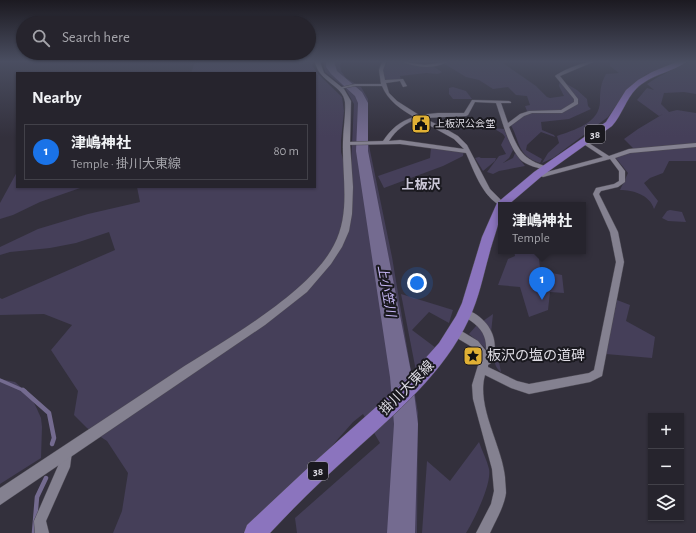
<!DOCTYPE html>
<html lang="en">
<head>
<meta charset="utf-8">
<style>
	body { margin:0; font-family:"Alegreya Sans","Noto Sans JP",sans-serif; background:#2e2c35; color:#f1f3f6 }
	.controls { position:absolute; right:12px; bottom:12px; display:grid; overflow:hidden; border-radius:0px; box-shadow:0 1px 3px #0004 }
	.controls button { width:36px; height:36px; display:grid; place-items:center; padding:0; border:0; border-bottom:1px solid #424149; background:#26242d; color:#f1f3f6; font:20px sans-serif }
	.you { position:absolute; left:417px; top:283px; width:14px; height:14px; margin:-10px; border:3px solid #fff; border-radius:50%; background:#1a73e8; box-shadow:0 0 0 6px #1a73e833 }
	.badge { display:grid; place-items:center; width:26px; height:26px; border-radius:50%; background:#1a73e8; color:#fff; font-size:13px; font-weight:700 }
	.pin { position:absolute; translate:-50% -33px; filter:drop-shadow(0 1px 2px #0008) }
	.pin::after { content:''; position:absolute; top:21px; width:14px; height:12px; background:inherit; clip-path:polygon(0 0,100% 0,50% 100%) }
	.popup { position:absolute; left:498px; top:202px; width:88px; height:52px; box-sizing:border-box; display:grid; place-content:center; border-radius:0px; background:#26242d; filter:drop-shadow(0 1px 3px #0005); font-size:13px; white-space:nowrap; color:#a4a4aa }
	.popup b { font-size:15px; color:#f1f3f6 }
	.popup::after { content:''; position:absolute; left:50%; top:100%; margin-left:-8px; border:8px solid transparent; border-top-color:#26242d }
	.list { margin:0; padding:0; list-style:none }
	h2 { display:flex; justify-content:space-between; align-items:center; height:52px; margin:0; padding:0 16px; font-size:17px }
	h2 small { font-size:13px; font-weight:400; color:#a4a4aa }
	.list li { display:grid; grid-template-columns:26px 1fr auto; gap:12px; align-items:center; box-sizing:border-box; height:56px; margin:0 8px 8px; padding:0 8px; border:1px solid #424149; border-radius:0px }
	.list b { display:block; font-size:15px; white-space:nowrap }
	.list p { margin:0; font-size:13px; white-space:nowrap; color:#a4a4aa }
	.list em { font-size:13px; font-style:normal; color:#a4a4aa }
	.icon { flex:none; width:22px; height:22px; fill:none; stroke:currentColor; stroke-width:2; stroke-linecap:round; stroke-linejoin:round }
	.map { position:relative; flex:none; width:696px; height:533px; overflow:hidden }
	.search { position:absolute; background:#26242d; box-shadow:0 1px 3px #0004; left:16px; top:16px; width:300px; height:44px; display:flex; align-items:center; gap:10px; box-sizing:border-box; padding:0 14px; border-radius:22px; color:#a4a4aa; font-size:15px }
	.panel { position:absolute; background:#26242d; box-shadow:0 1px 3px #0004; left:16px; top:72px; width:300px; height:116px; border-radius:0px }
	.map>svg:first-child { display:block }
	.green { fill:#453f59 }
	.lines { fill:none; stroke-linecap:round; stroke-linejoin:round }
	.stream-far1 { stroke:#746b90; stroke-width:3.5 }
	.stream { stroke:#746b90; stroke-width:4.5 }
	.river { fill:#746b90; fill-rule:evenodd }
	.minor-casing { stroke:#4e4b55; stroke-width:1 }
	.tertiary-casing { stroke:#4e4b55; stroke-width:1 }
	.primary-casing { stroke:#4e4b55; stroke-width:1 }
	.minor { fill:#848190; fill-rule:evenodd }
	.tertiary { fill:#848190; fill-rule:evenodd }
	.primary { fill:#8b74be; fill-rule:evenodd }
	.labels { text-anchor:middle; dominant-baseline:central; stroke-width:4; stroke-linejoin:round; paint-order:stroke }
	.far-poi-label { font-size:10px; fill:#dfdde5; stroke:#1a191f; text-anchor:start }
	.shield { fill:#1a191f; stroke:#a4a2aa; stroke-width:1 }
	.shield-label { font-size:11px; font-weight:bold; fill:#dfdde5 }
	.neighbourhood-label { font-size:13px; font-weight:bold; fill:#ccc8d8; stroke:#1a191f }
	.water-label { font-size:13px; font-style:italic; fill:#c6b7f5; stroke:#1a191f }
	.near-poi-label { font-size:14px; fill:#dfdde5; stroke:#1a191f; text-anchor:start }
	.near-street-label { font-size:14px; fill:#dfdde5; stroke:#1a191f }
</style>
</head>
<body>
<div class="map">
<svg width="696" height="533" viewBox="0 0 696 533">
	<rect width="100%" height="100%" fill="#33303c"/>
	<g class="green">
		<polygon points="199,62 313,62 312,65 317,73 342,97 344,111 341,141 341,152 350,185 354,104 345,88 325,72 323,62 343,62 340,64 341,71 346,78 361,87 368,99 367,136 392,257 418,413 417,533 297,533 295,518 380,443 363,414 353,422 315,465 243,533 113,533 122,511 128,473 107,441 87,428 74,415 78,391 51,350 72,325 44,314 0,315 0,298 2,299 115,250 109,232 76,243 50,248 10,252 0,255 0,247 38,229 88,214 140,202 137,187 315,187 315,73 188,73 192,71 194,64"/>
		<polygon points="388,62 401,62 423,67 434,67 442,72 438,74 426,73 400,76 401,80 384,82 382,70"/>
		<path d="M439 62H514L503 63 536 86 547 97 550 98 564 96 559 86 560 80 577 90 587 99 588 106 591 109 569 119 541 122 542 130 554 135 555 137 541 132 527 145 526 150 542 159 540 163C516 156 520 139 510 124L523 117 527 111 525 106 530 105 527 96 516 95 508 87 493 89 479 80 466 77 443 63 434 64Z"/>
		<path d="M610 62H677L645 75 617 104 608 117 553 158 542 163 548 153 559 143 557 136C574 130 600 123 600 101 600 90 601 83 606 74L619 73 610 66Z"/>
		<path d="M688 62H696V94L684 92 664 93 661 104 669 112 677 110 696 113V161H669L663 173 650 178 644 183 658 201 654 209C650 195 633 190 620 190L628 173 615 157 633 148 624 139 638 129 663 114 659 116 637 100 647 88 654 90 647 84 658 77Z"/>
		<polygon points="453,87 466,91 472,99 453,99 449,94 449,88"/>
		<polygon points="493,128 504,129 513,150 509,158 503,163 513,158 515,153 525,166 499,171 493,174 487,172 499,156 506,154 501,145 505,137 503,134"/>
		<polygon points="431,148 464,149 463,156 443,166 384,188 378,176 430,158"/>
		<polygon points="479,157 481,158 496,158 495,161 483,171 475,158"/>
		<polygon points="17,172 17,187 83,187 40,202 13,215 0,219 0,203"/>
		<polygon points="670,210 682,212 686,222 668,221 662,218 667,211"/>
		<polygon points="514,251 535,251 539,258 540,268 537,270 562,275 564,293 550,292 548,310 529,317 520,287 498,285 508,259 515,256"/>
		<polygon points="401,294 453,310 449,323 429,312 412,330 436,348 416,371"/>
		<polygon points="617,300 630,305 626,321 655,337 652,358 606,354"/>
		<polygon points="493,314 489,351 469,334 476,326"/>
		<path d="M498 350 505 352 511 360 499 362 501 372C493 366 495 361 495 352Z"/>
		<polygon points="0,379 15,382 30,395 37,409 41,418 42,427 41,458 0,484"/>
		<path d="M479 442C482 451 487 460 489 469 492 484 474 520 466 533H422L427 461 450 481Z"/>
	</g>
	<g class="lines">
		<polyline class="stream-far1" points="0,380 25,391"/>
		<g class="stream">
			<polyline points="23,390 49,413 54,438 52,444"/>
			<polyline points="34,533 37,497 46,478"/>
		</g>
		<polygon class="river" points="326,62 334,62 337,71 362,92 368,103 368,151 412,377 418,424 415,533 387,533 394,424 390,377 356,151 358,103 355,96 331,74 326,67"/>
		<g class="minor-casing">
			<g id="minor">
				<path d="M382 62H386L383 70 385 80 403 79 407 86 403 87 400 81 386 83 389 93 397 101 419 115 438 113H464L472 100H474L509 101 511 102V103H501L508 123 520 114 529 111 561 110 574 102V99L555 76C563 70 583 62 593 62L560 76 578 99V104L562 113H532L524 116 509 127C519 151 522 159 548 167V169L546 170C538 168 529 166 522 161 509 149 502 120 496 103L475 102 468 115 466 116 424 118 446 129 458 136 467 145 490 189 505 204 501 206C482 196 474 171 466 153L400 144 344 145 343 144 346 142 383 141C391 129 400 121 414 117 401 109 388 101 382 86H355L340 89 338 88 355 84H381L379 70ZM418 119 454 139 464 149 400 140 389 141C396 130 405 123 418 119Z"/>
				<path d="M403 62 425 65 447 62C434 69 417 68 403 62Z"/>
				<path d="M584 140 609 156 629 149 696 143V147L630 153 615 158 625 171V182L618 187 601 191 599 194 618 232 624 262 602 376 590 382 529 394 511 388 485 375C476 406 502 446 505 477 505 482 506 488 506 493 504 507 496 520 490 533H476L491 504 494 491 492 469 473 399 472 385 479 362 478 355 472 347 452 335 450 332 452 329 455 328 458 329 478 341 486 351C487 337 482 329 471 321 467 318 463 317 461 313L462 310 465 309C488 317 502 340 491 363L488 365V367L517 381 529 384 589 373 594 370 616 262 610 232 593 194 596 188 614 184 619 181V171L610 159 543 177 535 174 538 172 543 173 603 157 582 143 581 142Z"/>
				<polygon points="66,446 70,448 72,452 70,467 46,521 49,533 35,533 34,521 58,466 62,448"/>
			</g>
		</g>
		<g class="tertiary-casing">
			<path id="tertiary" d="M315 62H320L324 73 344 89 351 101 350 144 353 187 352 214 349 231 342 247 331 264 307 292 265 325 0 505V488C59 449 118 410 177 371 223 341 309 294 334 245 351 212 342 178 343 142 343 129 346 116 345 102 343 85 319 82 315 62Z"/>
		</g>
		<g class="primary-casing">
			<path id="primary" d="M676 62H686C671 73 651 74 636 89 626 99 622 115 612 126L542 176 508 205H501C501 222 493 238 489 255 483 276 479 298 469 319 444 373 396 413 352 453 324 478 296 505 270 533H244L247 525 311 465 403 383 439 343 456 316 462 303 482 237 497 203 534 172 606 122 626 90 638 80 652 72Z"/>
		</g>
		<use href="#minor" class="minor"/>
		<use href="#tertiary" class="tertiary"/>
		<use href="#primary" class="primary"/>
	</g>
	<linearGradient id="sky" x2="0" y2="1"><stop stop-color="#1c1a21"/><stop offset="0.45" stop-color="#4a4e61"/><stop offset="1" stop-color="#4a4e61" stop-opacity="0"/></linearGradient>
	<rect width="696" height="137" fill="url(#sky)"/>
	<defs>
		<g id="civic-square" transform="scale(1)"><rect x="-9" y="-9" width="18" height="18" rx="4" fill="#e0b034" stroke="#1a191f"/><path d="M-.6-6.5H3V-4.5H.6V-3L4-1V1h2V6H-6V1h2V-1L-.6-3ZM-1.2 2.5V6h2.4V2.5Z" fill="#111"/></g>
		<g id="sight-square" transform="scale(1)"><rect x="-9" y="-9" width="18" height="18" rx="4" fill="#e0b034" stroke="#1a191f"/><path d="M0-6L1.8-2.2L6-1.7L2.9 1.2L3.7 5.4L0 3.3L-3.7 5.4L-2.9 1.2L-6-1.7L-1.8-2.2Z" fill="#111"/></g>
	</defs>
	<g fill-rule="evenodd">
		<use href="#civic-square" x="421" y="124"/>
		<use href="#sight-square" x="473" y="356"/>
	</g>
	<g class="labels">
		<g class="far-poi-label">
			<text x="435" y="124">上板沢公会堂</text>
		</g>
		<g class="shield">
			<rect x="585" y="125" width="20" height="18" rx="3"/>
			<rect x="308" y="462" width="20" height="18" rx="3"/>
		</g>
		<g class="shield-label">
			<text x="595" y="134">38</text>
			<text x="318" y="471">38</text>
		</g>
		<g class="neighbourhood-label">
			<text x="421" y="185">上板沢</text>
		</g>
		<g class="water-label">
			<text transform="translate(386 291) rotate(80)">上小笠川</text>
		</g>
		<g class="near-poi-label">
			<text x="487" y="356">板沢の塩の道碑</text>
		</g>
		<g class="near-street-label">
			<text transform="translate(407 388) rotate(-45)">掛川大東線</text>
		</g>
	</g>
</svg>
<div class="controls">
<button>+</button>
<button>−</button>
<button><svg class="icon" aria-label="layers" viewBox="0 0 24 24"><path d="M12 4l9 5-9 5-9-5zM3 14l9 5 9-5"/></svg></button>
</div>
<div class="you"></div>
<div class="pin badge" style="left:542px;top:300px">1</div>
<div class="popup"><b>津嶋神社</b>Temple</div>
<div class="search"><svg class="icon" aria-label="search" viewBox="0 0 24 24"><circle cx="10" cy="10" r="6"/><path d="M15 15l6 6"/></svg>Search here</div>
<section class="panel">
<h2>Nearby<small></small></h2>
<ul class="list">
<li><span class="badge">1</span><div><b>津嶋神社</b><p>Temple · 掛川大東線</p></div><em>80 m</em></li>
</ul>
</section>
</div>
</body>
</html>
